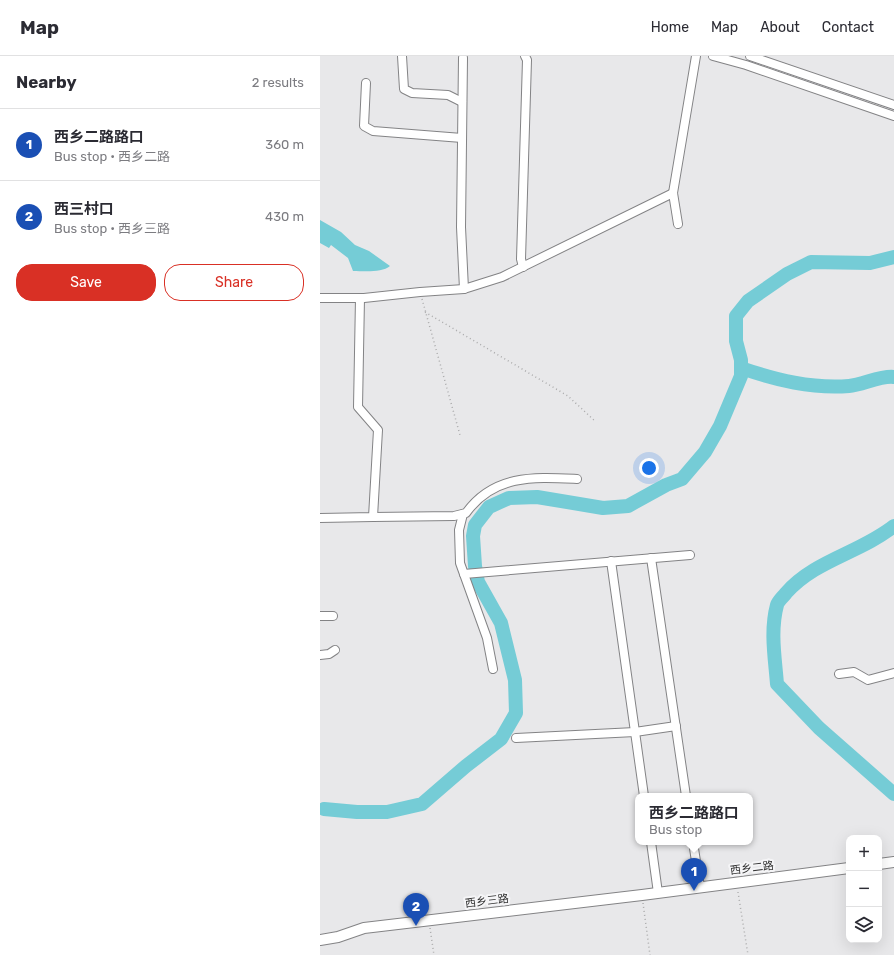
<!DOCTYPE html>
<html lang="en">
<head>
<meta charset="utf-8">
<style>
	body { margin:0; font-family:Rubik,"Noto Sans SC",sans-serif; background:#f2f2f3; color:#2b2b33 }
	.controls { position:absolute; right:12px; bottom:12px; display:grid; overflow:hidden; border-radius:8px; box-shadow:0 4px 16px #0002 }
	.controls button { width:36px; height:36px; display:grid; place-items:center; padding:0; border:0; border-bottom:1px solid #e1e1e2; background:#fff; color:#2b2b33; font:20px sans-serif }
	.you { position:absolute; left:329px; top:412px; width:14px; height:14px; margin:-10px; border:3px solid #fff; border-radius:50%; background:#1a73e8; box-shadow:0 0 0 6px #1a73e833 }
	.badge { display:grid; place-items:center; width:26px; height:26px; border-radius:50%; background:#d93025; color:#fff; font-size:13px; font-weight:700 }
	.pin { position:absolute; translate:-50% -33px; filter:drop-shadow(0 1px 2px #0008) }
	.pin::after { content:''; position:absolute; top:21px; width:14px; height:12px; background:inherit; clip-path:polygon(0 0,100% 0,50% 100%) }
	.popup { position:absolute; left:315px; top:737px; width:118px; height:52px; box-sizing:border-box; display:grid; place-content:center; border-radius:8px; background:#fff; filter:drop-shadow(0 1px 3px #0005); font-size:13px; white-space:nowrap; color:#7c7c81 }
	.popup b { font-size:15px; color:#2b2b33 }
	.popup::after { content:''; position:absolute; left:50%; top:100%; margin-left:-8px; border:8px solid transparent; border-top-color:#fff }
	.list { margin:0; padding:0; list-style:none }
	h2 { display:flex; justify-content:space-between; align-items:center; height:52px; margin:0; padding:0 16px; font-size:17px }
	h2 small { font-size:13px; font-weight:400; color:#7c7c81 }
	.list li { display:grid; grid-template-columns:26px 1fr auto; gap:12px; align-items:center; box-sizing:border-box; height:72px; padding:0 16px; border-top:1px solid #e1e1e2 }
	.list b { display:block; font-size:15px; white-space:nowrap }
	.list p { margin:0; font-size:13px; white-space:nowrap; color:#7c7c81 }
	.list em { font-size:13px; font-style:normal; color:#7c7c81 }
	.actions { display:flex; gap:8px; padding:12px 16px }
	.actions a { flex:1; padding:9px 0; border:1px solid #d93025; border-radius:16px; text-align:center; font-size:14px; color:#d93025 }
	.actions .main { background:#d93025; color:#fff }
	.icon { flex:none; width:22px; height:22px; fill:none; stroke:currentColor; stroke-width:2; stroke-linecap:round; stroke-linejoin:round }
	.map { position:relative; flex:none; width:574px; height:899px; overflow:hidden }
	header { display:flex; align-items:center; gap:24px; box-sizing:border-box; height:56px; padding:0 20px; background:#fff; border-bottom:1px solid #e1e1e2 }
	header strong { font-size:19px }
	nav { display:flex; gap:22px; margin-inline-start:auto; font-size:14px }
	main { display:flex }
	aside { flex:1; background:#fff }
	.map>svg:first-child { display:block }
	.water { fill:#75ccd6 }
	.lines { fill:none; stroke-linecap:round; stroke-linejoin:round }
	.river { stroke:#75ccd6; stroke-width:14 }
	.minor-casing { stroke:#838385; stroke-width:10 }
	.tertiary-casing { stroke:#838385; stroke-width:12 }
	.path { stroke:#ababac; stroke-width:1.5; stroke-dasharray:1 3; stroke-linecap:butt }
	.minor { stroke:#fff; stroke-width:8 }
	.tertiary { stroke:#fff; stroke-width:10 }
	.labels { text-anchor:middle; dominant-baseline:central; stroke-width:4; stroke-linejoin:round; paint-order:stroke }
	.street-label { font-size:11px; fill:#303030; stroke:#f5f5f7 }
</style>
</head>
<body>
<header>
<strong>Map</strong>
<nav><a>Home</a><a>Map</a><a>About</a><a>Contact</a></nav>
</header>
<main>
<aside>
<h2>Nearby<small>2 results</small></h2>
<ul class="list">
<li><span class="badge" style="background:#1a4fb4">1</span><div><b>西乡二路路口</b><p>Bus stop · 西乡二路</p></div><em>360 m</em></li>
<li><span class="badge" style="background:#1a4fb4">2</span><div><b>西三村口</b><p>Bus stop · 西乡三路</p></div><em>430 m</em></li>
</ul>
<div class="actions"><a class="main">Save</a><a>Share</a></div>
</aside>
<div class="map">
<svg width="574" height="899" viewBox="0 0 574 899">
	<rect width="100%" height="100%" fill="#e8e8ea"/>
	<path class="water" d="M0 164 21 176 35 189 49 195 70 210C62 217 44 215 33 215L28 202 11 189 9 192 0 187Z"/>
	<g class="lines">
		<g class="river">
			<path d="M421 312C456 324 492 333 529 330 542 329 562 319 574 321"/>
			<path d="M574 470C540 497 495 504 466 537 463 541 458 545 457 549 450 575 455 602 457 628L499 672 574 738"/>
			<polyline points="4,753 37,756 67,756 102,748 146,710 181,683 196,657 195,624 181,567 158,526 155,510 153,480 155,469 169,451 189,442 217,441 283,452 308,450 346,429 362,423 385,396 400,370 421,320 421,304 416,285 416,260 428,245 467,218 491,206 550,207 574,201"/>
		</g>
		<g class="minor-casing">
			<g id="minor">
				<polyline points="82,0 84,33 92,37 128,39 142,46"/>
				<polyline points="393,0 426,9 574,60"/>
				<polyline points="430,0 574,49"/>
				<polyline points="143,2 141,171 144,233"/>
				<polyline points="46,27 44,70 53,75 142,82"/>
				<polyline points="358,168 353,137 376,0"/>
				<polyline points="203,211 201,203 207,4 205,0"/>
				<polyline points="0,242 44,242 100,236 144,233 182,221 353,137"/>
				<polyline points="143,458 139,474 140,507 167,582 173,613"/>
				<path d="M53 461 134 460 146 457C174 418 215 421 257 423"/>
				<polyline points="0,462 53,461 58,374 38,351 40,242"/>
				<polyline points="331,502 366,740"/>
				<polyline points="291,505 324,740"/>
				<polyline points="144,518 370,499"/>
				<polyline points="0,560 13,560"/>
				<polyline points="0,599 9,598 15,594"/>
				<polyline points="519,618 534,616 548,624 574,617"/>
				<polyline points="196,682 315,676 356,670"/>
				<polyline points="331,786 338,837"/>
				<polyline points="373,786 380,831"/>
			</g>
		</g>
		<g class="tertiary-casing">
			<g id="tertiary">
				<polyline points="559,808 574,806"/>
				<polyline points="0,884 18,881 44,872 322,839 529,812"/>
			</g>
		</g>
		<g class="path">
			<polyline points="102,243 140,379"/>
			<polyline points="105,256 248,340 276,366"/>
			<polyline points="418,836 428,899"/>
			<polyline points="323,847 330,899"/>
			<polyline points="110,872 114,899"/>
		</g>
		<use href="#minor" class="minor"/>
		<use href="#tertiary" class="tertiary"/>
	</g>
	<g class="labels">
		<g class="street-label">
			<text transform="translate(432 812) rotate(-7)">西乡二路</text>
			<text transform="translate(167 845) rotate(-7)">西乡三路</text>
		</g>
	</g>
</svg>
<div class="controls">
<button>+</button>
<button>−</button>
<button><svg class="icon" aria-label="layers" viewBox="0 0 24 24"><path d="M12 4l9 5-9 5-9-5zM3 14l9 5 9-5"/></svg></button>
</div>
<div class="you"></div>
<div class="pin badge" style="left:374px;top:835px;background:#1a4fb4">1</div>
<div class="popup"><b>西乡二路路口</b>Bus stop</div>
<div class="pin badge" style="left:96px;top:870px;background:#1a4fb4">2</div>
</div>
</main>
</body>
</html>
